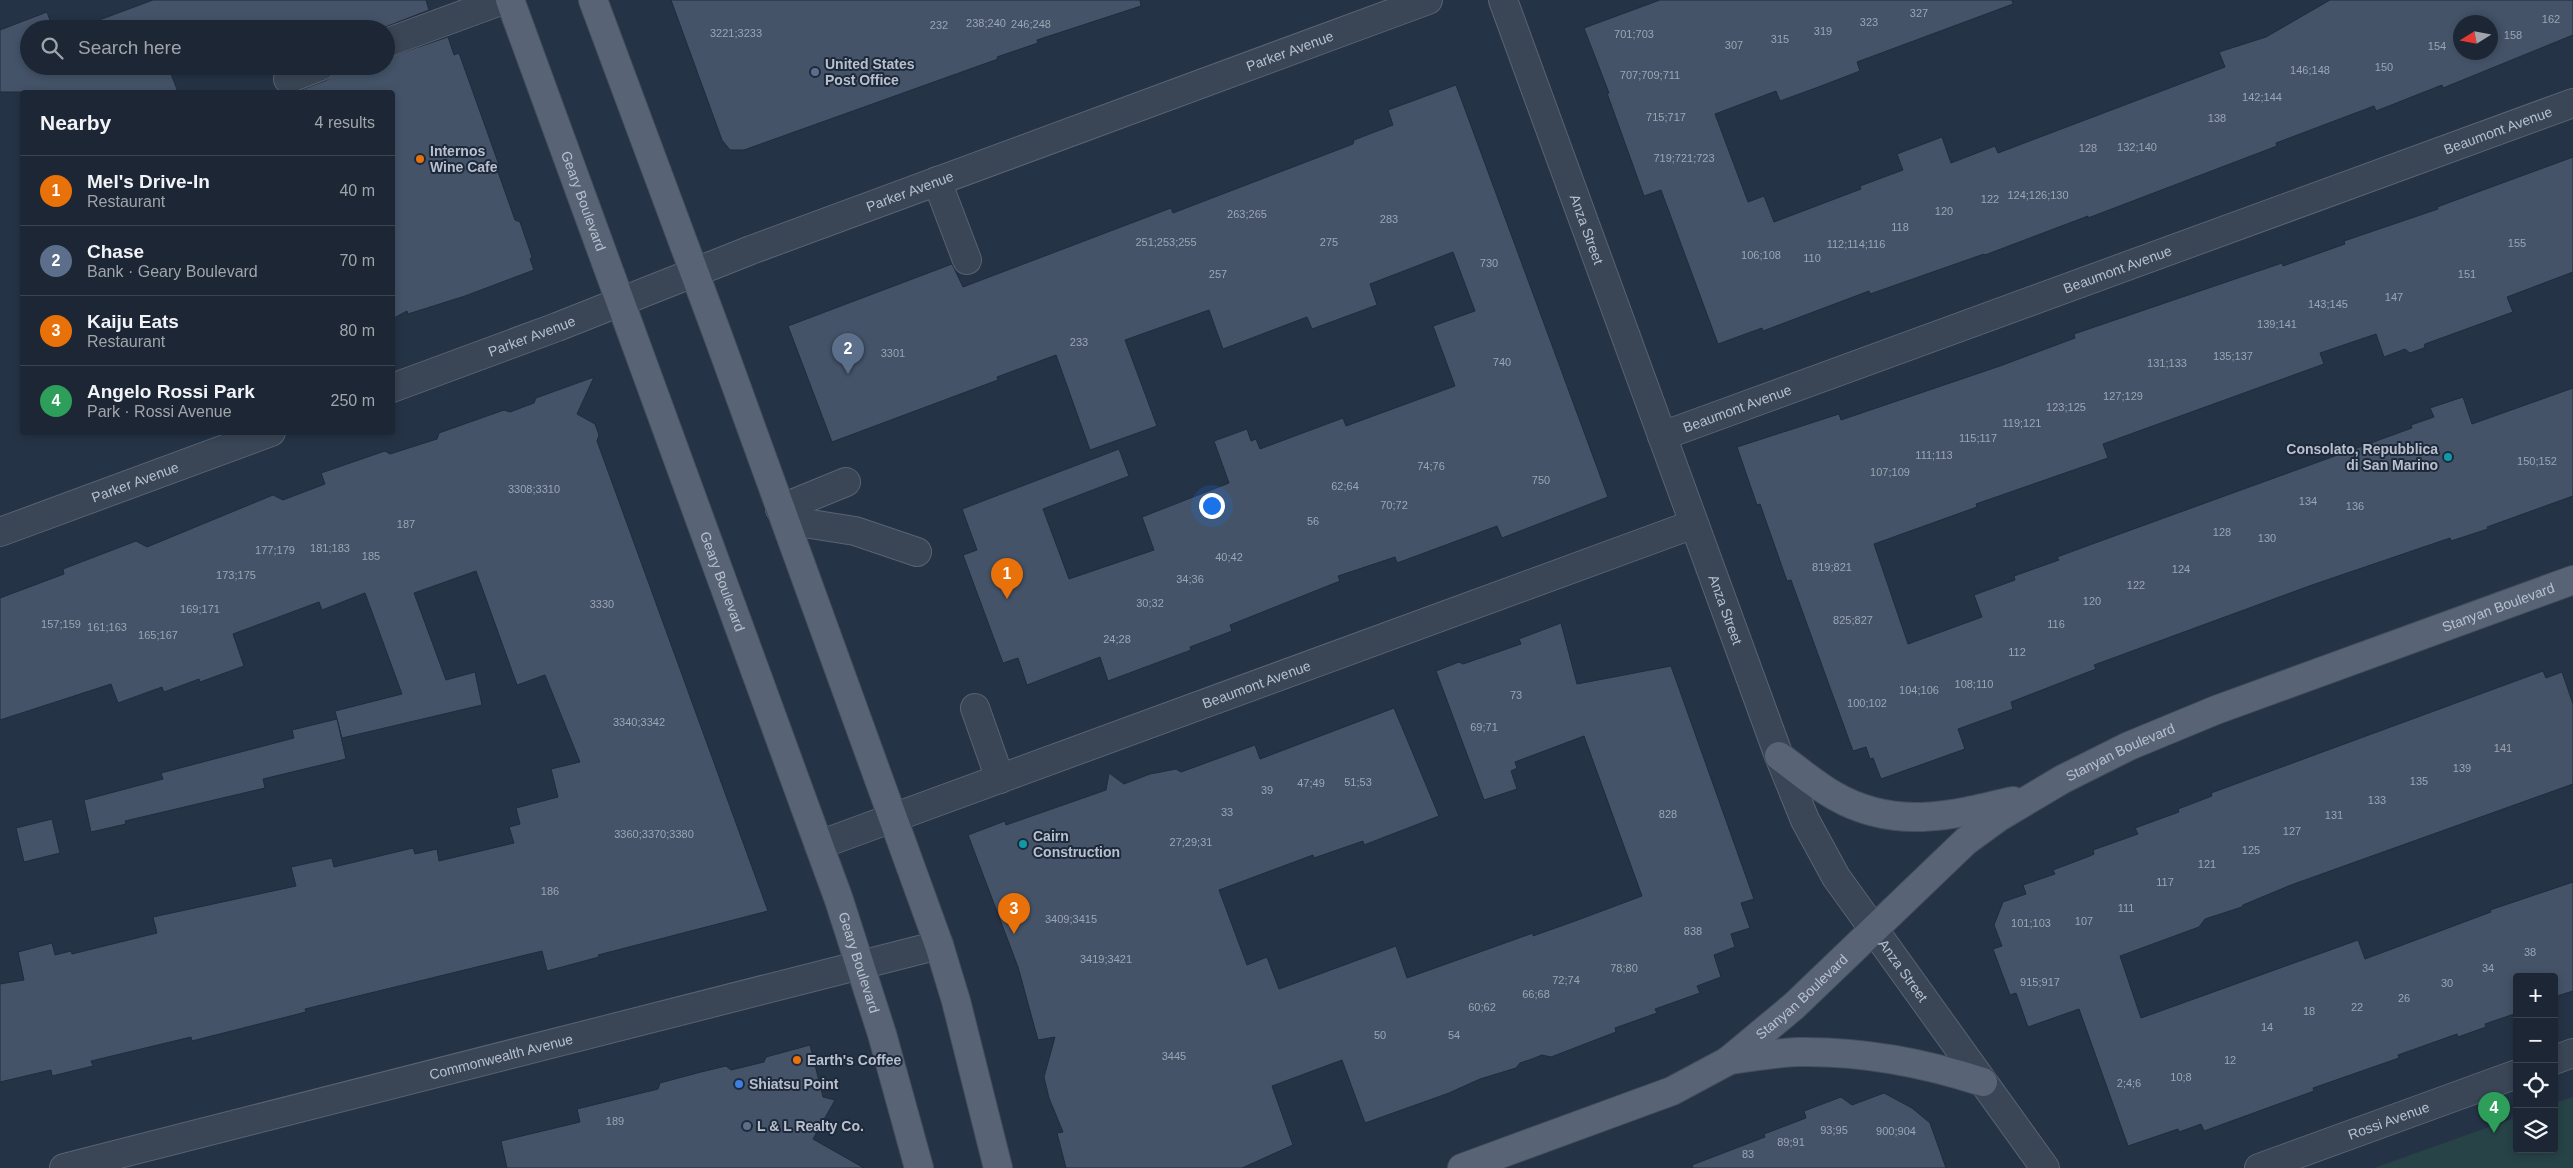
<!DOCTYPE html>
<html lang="en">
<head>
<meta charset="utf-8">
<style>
	body { margin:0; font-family:Arial,sans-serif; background:#293240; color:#f1f3f6 }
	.controls { position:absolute; right:15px; bottom:15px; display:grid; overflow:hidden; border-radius:5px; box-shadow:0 2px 8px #0003 }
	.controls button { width:45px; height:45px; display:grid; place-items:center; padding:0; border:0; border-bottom:1px solid #3a434f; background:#1c2634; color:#f1f3f6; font:25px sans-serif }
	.compass { position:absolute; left:2453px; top:15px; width:45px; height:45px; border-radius:50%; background:#1c2634; box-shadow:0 2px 8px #0003; rotate:259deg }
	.you { position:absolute; left:1211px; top:505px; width:18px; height:18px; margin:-12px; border:4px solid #fff; border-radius:50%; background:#1a73e8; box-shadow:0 0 0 8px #1a73e833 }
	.badge { display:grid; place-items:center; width:32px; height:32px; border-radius:50%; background:#0b8043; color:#fff; font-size:16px; font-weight:700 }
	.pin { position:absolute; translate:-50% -41px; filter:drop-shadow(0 1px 2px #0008) }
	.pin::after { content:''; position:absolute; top:26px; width:18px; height:15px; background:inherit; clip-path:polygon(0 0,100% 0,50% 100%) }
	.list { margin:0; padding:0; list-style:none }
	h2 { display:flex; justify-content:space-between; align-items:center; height:65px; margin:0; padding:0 20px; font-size:21px }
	h2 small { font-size:16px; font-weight:400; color:#a0a5ac }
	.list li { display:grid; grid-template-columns:32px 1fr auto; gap:15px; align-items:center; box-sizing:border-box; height:70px; padding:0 20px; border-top:1px solid #3a434f }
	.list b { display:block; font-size:19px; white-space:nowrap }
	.list p { margin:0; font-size:16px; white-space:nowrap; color:#a0a5ac }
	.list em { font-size:16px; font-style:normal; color:#a0a5ac }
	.icon { flex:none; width:28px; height:28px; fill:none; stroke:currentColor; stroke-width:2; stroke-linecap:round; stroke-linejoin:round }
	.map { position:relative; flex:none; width:2573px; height:1168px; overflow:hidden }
	.search { position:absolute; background:#1c2634; box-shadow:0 2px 8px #0003; left:20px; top:20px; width:375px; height:55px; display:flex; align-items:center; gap:12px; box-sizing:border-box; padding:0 18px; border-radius:28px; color:#a0a5ac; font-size:19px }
	.panel { position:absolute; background:#1c2634; box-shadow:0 2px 8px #0003; left:20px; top:90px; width:375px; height:345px; border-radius:5px }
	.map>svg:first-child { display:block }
	.green { fill:#274347 }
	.building { fill:#445368; stroke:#212c3d; fill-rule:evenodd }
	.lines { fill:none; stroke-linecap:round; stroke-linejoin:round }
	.minor-casing { stroke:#596372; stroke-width:30 }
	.major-casing { stroke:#444e5e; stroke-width:30 }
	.minor { stroke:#3a4555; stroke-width:28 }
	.major { stroke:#586475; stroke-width:28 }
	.service-dot { fill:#5c6f8a; stroke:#1e2a3b; stroke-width:2 }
	.food-dot { fill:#e8710a; stroke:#1e2a3b; stroke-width:2 }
	.culture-dot { fill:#0f9aa8; stroke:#1e2a3b; stroke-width:2 }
	.shop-dot { fill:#3f7fe0; stroke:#1e2a3b; stroke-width:2 }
	.labels { text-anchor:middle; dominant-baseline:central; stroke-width:4; stroke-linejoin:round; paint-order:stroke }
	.number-label { font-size:11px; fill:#9ba5b4 }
	.street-label { font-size:14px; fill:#b8c0ce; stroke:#1e2a3b }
	.poi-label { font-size:14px; font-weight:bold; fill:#b8c0ce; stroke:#1e2a3b; text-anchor:start }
</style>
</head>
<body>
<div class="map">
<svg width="2573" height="1168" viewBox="0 0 2573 1168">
	<rect width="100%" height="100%" fill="#253346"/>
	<polygon class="green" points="2573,1097 2573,1168 2374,1168 2517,1117 2517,1149 2554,1149 2554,1103"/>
	<g class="building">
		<polygon points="153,0 426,0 429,10 380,29 75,29"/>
		<polygon points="671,0 1140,0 1141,6 1037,40 1038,43 997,57 998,59 744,150 730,150 722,140"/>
		<path d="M1660 0H2012L2013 4 1857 62 1860 71 1821 86 1780 101 1776 91 1715 114 1748 202 1764 196 1774 222 1861 189 1860 186 1903 170 1897 154 1942 137 1951 163 1995 146 1998 153 2225 67 2219 52 2266 37 2330 0H2573V35L2443 88 2442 85 2376 111 2374 106 2276 143 2277 146 2088 218V216L1985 255 1984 254 1870 294 1869 291 1763 331 1762 328 1718 344 1661 190 1644 196 1607 93H1609L1584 28ZM2460 22H2490V52H2460Z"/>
		<polygon points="47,12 53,29 29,29 29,66 192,66 171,74 178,92 0,92 0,30"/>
		<polygon points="448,37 454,55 459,53 499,165 496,166 515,220 520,222 532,257 530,259 534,270 465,296 408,314 407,311 392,319 392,92 296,92 327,80 333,75 336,66 386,66 386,58"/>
		<polygon points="1456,85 1608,497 1502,538 1497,526 1397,563 1395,557 1338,576 1340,581 1230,625 1232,631 1190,647 1191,650 1108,681 1100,657 1027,685 1018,658 1003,663 963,555 977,550 962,509 1119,449 1129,476 1043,509 1069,579 1154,550 1142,517 1229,483 1214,441 1247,429 1251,441 1256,439 1260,449 1343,418 1346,426 1455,386 1433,326 1475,311 1453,252 1370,284 1377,305 1312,329 1307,317 1223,349 1209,310 1125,340 1157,426 1090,450 1056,355 997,377 998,380 832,442 788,326 952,264 963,287 1171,208 1173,213 1353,144 1354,140 1393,125 1388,110"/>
		<polygon points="2573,157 2573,272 2507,297 2513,312 2425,344 2424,348 2410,353 2405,349 2384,357 2376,334 2320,353 2324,364 2103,444 2108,458 1976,504 1977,507 1874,544 1908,644 1982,617 1974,595 2015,580 2014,576 2059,560 2057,557 2106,539 2412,428 2411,425 2434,417 2430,408 2463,397 2472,424 2573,388 2573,496 2487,527 2488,529 2451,541 2450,538 2312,585 2094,665 2096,669 2011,702 2013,709 1958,729 1965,749 1881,779 1873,758 1870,759 1866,747 1853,751 1791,580 1787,581 1760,504 1757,505 1737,447 1839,414 1841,420 2000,366 2075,338 2074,334 2282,263 2283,266 2345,244 2344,241 2438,209 2437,207"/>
		<polygon points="594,377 577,414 595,424 599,435 597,441 768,911 598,955 599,957 547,971 542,951 305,1009 306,1012 192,1041 191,1037 91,1061 93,1066 52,1076 51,1070 0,1082 0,984 24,980 18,952 52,943 55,955 71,951 72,954 157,933 153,917 296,886 291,867 332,858 334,867 413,848 415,854 437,849 439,861 514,843 509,827 520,824 516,808 558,797 551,769 580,762 545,675 517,685 476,571 414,593 446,680 475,672 482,705 342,738 335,711 402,694 365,593 322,610 319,602 233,634 244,666 200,682 199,679 164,692 162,687 118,703 111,684 0,720 0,598 64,574 63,569 136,541 147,547 273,495 283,500 325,484 321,473 385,451 390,454 437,439 439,433 504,410 510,412 534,403 536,398"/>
		<polygon points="1561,623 1577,684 1671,666 1754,899 1741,903 1750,928 1731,934 1735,947 1714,955 1721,977 1697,986 1700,993 1655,1009 1657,1013 1615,1028 1616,1032 1551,1057 1542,1055 1532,1059 1520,1063 1516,1068 1480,1079 1449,1093 1365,1123 1342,1060 1272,1086 1293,1145 1242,1168 1066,1168 1057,1133 1063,1132 1049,1098 1044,1077 1055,1037 1038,1040 1018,967 968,835 1005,821 1006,825 1106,790 1109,773 1124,784 1150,774 1176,769 1181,772 1255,745 1260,759 1394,708 1439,816 1364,845 1363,841 1314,858 1313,855 1219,890 1247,965 1267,957 1279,989 1396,946 1407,978 1533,933 1533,936 1575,921 1642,896 1584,736 1515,762 1517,768 1511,771 1517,789 1484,800 1436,671 1459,662 1463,664 1521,644 1519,639"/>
		<polygon points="2543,671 2546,678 2562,672 2573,704 2573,784 2291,885 2243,905 2242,907 2205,919 2199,927 2120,956 2141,1018 2358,940 2365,959 2491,912 2490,910 2573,882 2573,991 2554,997 2554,977 2517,977 2517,1013 2485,1024 2486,1027 2458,1037 2457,1034 2398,1055 2399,1058 2313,1088 2314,1091 2204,1131 2201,1124 2179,1132 2178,1129 2128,1146 2079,1009 2028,1027 2016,993 2010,995 1993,949 2002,946 1994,925 2003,902 2026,894 2023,885 2055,874 2053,870 2090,856 2094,854 2093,850 2138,834 2135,828 2179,812 2178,809 2212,796 2211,793"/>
		<polygon points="337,719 346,759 263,779 265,788 125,821 126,824 91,832 84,800 163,779 161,773 294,738 292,730"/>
		<polygon points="52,819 60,853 24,862 16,828"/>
		<polygon points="810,1045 823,1097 835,1100 813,1139 864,1168 507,1168 501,1141 580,1122 577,1109 658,1089 660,1083 701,1072 726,1066 731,1070 764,1062 766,1057"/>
		<polygon points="1884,1093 1912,1108 1930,1123 1946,1168 1693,1168 1692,1165 1765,1137 1764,1134 1806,1118 1804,1111 1841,1097 1852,1105"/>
	</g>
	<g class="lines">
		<g class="minor-casing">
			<g id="minor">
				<path id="s1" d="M1503 0 1779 756 1805 820 1836 877 2045 1168"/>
				<polyline points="386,43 503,0"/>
				<polyline points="288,79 321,66"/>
				<polyline points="937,181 967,260"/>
				<path id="s2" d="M392 388 557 327 751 250 1428 0"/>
				<path id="s3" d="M1662 436 2573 103"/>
				<polyline points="780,509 846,482"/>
				<polyline points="785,520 855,531 917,552"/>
				<path id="s4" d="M0 532 271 432"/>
				<polyline points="975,708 1000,779"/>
				<path id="s5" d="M819 845 1694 524"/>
				<polyline points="2554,1060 2573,1053"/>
				<path id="s6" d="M64 1168 939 945"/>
				<path id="s7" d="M2259 1168 2517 1074"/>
			</g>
		</g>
		<g class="major-casing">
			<g id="major">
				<path id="s8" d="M510 0 839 900 882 1034 919 1168"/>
				<polyline points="593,0 718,336 939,945 956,1001 998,1168"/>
				<path d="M1779 756C1797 769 1815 785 1835 796 1894 830 1951 816 2013 801"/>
				<path d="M1729 1060C1752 1057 1775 1053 1798 1052 1862 1051 1922 1062 1983 1082"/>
				<path id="s9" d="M1462 1168 1672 1091 1728 1061 1794 1006 1966 841 1999 817 2063 779 2129 746 2216 710 2573 580"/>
			</g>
		</g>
		<use href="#minor" class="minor"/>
		<use href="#major" class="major"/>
	</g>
	<g class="service-dot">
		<circle cx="815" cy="72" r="5"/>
		<circle cx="747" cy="1126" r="5"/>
	</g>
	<g class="food-dot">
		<circle cx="420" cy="159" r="5"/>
		<circle cx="797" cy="1060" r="5"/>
	</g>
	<g class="culture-dot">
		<circle cx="2448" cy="457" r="5"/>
		<circle cx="1023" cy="844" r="5"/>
	</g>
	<circle class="shop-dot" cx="739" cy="1084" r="5"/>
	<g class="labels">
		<g class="number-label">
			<text x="1919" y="13">327</text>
			<text x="2551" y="19">162</text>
			<text x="1869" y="22">323</text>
			<text x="986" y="23">238;240</text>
			<text x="1031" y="24">246;248</text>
			<text x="939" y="25">232</text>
			<text x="1823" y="31">319</text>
			<text x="736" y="33">3221;3233</text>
			<text x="1634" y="34">701;703</text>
			<text x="2513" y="35">158</text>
			<text x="1780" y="39">315</text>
			<text x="1734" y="45">307</text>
			<text x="2437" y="46">154</text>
			<text x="2384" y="67">150</text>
			<text x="2310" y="70">146;148</text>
			<text x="1650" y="75">707;709;711</text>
			<text x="2262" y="97">142;144</text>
			<text x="1666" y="117">715;717</text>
			<text x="2217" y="118">138</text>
			<text x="2137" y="147">132;140</text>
			<text x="2088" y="148">128</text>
			<text x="1684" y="158">719;721;723</text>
			<text x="2038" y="195">124;126;130</text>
			<text x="1990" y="199">122</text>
			<text x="1944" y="211">120</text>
			<text x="1247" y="214">263;265</text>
			<text x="1389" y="219">283</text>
			<text x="1900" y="227">118</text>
			<text x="1166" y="242">251;253;255</text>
			<text x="1329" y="242">275</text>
			<text x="2517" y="243">155</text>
			<text x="1856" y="244">112;114;116</text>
			<text x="1761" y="255">106;108</text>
			<text x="1812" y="258">110</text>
			<text x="1489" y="263">730</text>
			<text x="1218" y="274">257</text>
			<text x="2467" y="274">151</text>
			<text x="2394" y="297">147</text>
			<text x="2328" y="304">143;145</text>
			<text x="2277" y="324">139;141</text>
			<text x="1079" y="342">233</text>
			<text x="893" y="353">3301</text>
			<text x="2233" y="356">135;137</text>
			<text x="1502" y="362">740</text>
			<text x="2167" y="363">131;133</text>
			<text x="2123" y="396">127;129</text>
			<text x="2066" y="407">123;125</text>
			<text x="2022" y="423">119;121</text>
			<text x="1978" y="438">115;117</text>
			<text x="1934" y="455">111;113</text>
			<text x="2537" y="461">150;152</text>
			<text x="1431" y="466">74;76</text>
			<text x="1890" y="472">107;109</text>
			<text x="1541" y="480">750</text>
			<text x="1345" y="486">62;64</text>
			<text x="534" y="489">3308;3310</text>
			<text x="2308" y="501">134</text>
			<text x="1394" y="505">70;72</text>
			<text x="2355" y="506">136</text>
			<text x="1313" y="521">56</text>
			<text x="406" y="524">187</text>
			<text x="2222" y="532">128</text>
			<text x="2267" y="538">130</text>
			<text x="330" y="548">181;183</text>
			<text x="275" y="550">177;179</text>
			<text x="371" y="556">185</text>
			<text x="1229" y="557">40;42</text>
			<text x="1832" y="567">819;821</text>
			<text x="2181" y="569">124</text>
			<text x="236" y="575">173;175</text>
			<text x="1190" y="579">34;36</text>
			<text x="2136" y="585">122</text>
			<text x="2092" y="601">120</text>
			<text x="1150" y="603">30;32</text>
			<text x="602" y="604">3330</text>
			<text x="200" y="609">169;171</text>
			<text x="1853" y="620">825;827</text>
			<text x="61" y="624">157;159</text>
			<text x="2056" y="624">116</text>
			<text x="107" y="627">161;163</text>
			<text x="158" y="635">165;167</text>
			<text x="1117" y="639">24;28</text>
			<text x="2017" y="652">112</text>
			<text x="1974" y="684">108;110</text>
			<text x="1919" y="690">104;106</text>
			<text x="1516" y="695">73</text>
			<text x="1867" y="703">100;102</text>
			<text x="639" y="722">3340;3342</text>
			<text x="1484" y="727">69;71</text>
			<text x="2503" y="748">141</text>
			<text x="2462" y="768">139</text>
			<text x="2419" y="781">135</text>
			<text x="1358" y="782">51;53</text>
			<text x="1311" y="783">47;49</text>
			<text x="1267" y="790">39</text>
			<text x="2377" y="800">133</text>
			<text x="1227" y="812">33</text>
			<text x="1668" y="814">828</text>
			<text x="2334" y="815">131</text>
			<text x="2292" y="831">127</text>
			<text x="654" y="834">3360;3370;3380</text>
			<text x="1191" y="842">27;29;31</text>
			<text x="2251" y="850">125</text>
			<text x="2207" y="864">121</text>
			<text x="2165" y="882">117</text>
			<text x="550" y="891">186</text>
			<text x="2126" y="908">111</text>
			<text x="1071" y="919">3409;3415</text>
			<text x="2084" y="921">107</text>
			<text x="2031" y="923">101;103</text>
			<text x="1693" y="931">838</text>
			<text x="2530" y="952">38</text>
			<text x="1106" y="959">3419;3421</text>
			<text x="1624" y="968">78;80</text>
			<text x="2488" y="968">34</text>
			<text x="1566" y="980">72;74</text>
			<text x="2040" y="982">915;917</text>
			<text x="2447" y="983">30</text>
			<text x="1536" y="994">66;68</text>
			<text x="2404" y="998">26</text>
			<text x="1482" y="1007">60;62</text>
			<text x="2357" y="1007">22</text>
			<text x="2309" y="1011">18</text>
			<text x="2267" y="1027">14</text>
			<text x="1380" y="1035">50</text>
			<text x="1454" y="1035">54</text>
			<text x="1174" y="1056">3445</text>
			<text x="2230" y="1060">12</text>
			<text x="2181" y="1077">10;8</text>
			<text x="2129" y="1083">2;4;6</text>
			<text x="615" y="1121">189</text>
			<text x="1834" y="1130">93;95</text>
			<text x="1896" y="1131">900;904</text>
			<text x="1791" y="1142">89;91</text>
			<text x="1748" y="1154">83</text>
		</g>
		<g class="street-label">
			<text stroke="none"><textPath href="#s2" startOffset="959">Parker Avenue</textPath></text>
			<text stroke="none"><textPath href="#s3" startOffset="890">Beaumont Avenue</textPath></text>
			<text stroke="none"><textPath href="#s2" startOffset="554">Parker Avenue</textPath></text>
			<text stroke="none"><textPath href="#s8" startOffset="214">Geary Boulevard</textPath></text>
			<text stroke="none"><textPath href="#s1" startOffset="244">Anza Street</textPath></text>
			<text stroke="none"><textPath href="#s3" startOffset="485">Beaumont Avenue</textPath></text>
			<text stroke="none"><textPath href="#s2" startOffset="149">Parker Avenue</textPath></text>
			<text stroke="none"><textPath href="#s3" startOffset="80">Beaumont Avenue</textPath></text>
			<text stroke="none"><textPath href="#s4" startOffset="144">Parker Avenue</textPath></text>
			<text stroke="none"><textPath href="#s8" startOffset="619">Geary Boulevard</textPath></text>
			<text stroke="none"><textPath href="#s9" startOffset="1195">Stanyan Boulevard</textPath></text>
			<text stroke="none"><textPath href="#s1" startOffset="649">Anza Street</textPath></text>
			<text stroke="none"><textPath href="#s5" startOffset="466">Beaumont Avenue</textPath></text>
			<text stroke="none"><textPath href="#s9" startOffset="790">Stanyan Boulevard</textPath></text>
			<text stroke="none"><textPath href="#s8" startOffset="1024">Geary Boulevard</textPath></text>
			<text stroke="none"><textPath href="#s1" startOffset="1054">Anza Street</textPath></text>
			<text stroke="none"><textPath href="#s9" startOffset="385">Stanyan Boulevard</textPath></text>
			<text stroke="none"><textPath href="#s6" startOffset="451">Commonwealth Avenue</textPath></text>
			<text stroke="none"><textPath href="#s7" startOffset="138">Rossi Avenue</textPath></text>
		</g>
		<g class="poi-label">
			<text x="825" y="64">United States<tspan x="825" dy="16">Post Office</tspan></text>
			<text x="430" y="151">Internos<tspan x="430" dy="16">Wine Cafe</tspan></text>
			<text x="2438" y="449" text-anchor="end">Consolato, Repubblica<tspan x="2438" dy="16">di San Marino</tspan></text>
			<text x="1033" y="836">Cairn<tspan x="1033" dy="16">Construction</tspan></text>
			<text x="807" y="1060">Earth's Coffee</text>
			<text x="749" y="1084">Shiatsu Point</text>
			<text x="757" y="1126">L &amp; L Realty Co.</text>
		</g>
	</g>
</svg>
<div class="controls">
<button>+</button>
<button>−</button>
<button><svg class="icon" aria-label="locate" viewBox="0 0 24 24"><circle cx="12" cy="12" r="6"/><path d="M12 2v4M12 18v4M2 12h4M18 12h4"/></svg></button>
<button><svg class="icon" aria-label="layers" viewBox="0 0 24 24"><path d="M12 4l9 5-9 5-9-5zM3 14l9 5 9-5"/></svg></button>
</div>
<svg class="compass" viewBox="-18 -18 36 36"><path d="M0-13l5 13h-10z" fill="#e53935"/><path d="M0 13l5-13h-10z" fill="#a0a5ac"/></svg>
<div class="you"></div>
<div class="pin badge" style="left:1007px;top:599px;background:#e8710a">1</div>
<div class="pin badge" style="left:848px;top:374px;background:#5c6f8a">2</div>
<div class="pin badge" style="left:1014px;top:934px;background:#e8710a">3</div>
<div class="pin badge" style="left:2494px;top:1133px;background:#2e9e5b">4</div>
<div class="search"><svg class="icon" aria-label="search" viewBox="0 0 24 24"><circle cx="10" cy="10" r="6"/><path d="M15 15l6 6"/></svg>Search here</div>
<section class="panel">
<h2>Nearby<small>4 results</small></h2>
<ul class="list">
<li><span class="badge" style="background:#e8710a">1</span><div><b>Mel's Drive-In</b><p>Restaurant</p></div><em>40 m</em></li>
<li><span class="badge" style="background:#5c6f8a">2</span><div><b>Chase</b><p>Bank · Geary Boulevard</p></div><em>70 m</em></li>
<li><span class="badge" style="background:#e8710a">3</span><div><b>Kaiju Eats</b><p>Restaurant</p></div><em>80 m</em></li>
<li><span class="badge" style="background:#2e9e5b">4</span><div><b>Angelo Rossi Park</b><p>Park · Rossi Avenue</p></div><em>250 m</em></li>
</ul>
</section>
</div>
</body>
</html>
